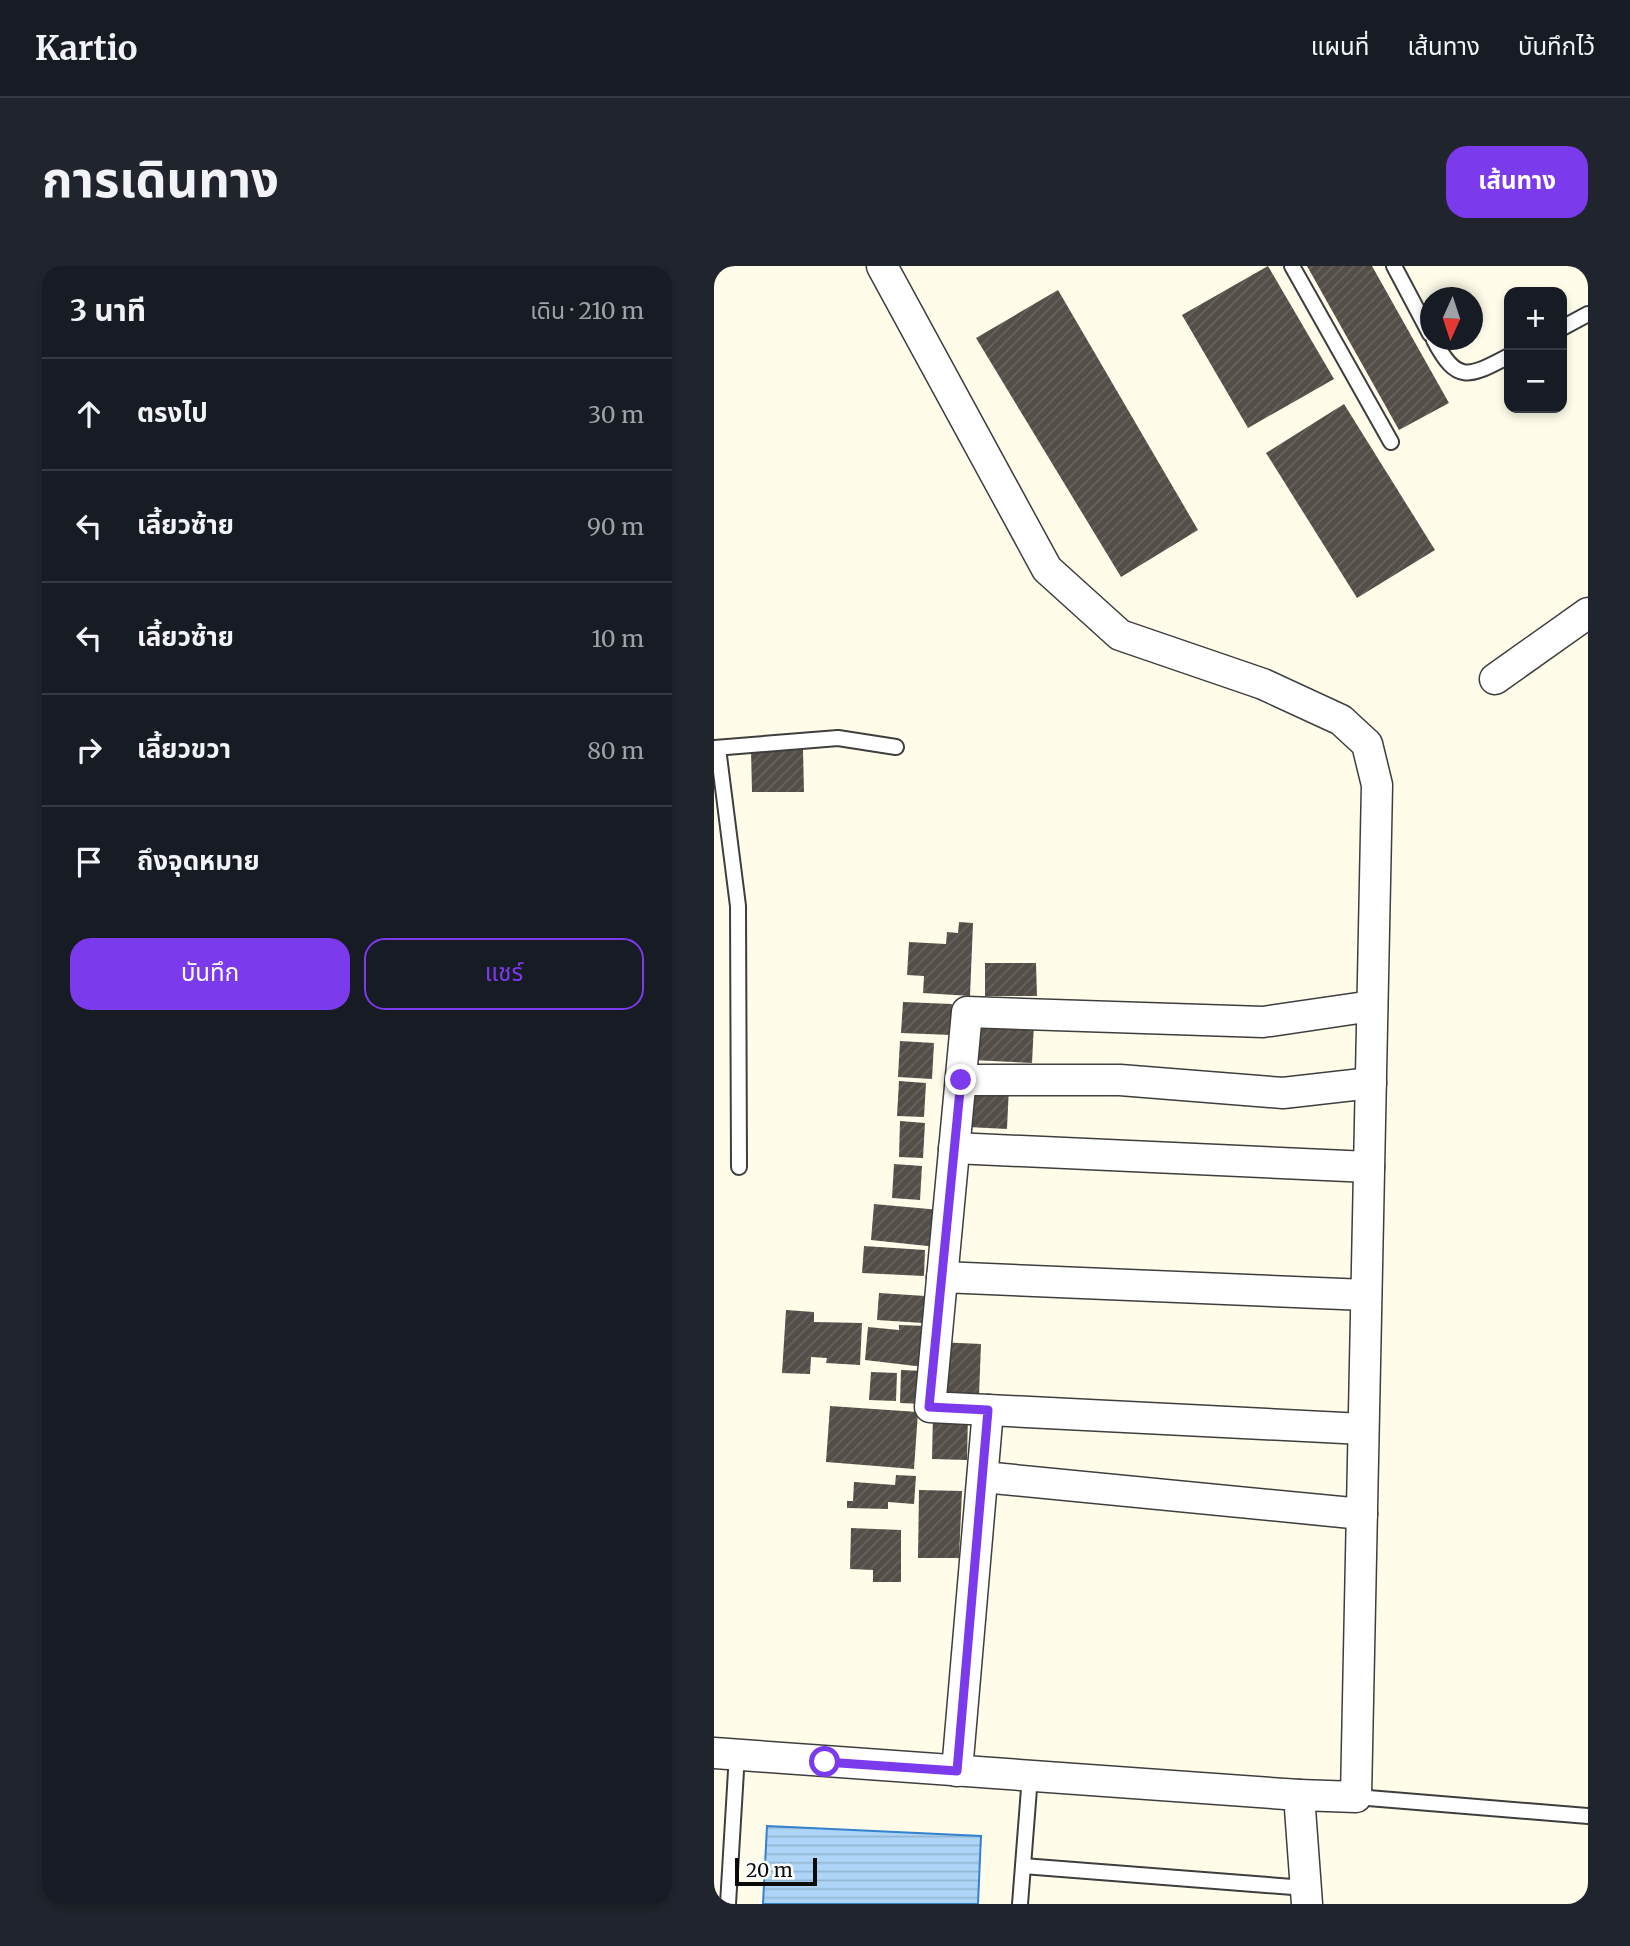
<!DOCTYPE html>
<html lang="th">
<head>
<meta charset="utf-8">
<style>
	body { margin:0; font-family:Merriweather,"Noto Sans Thai",serif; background:#20242c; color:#f1f3f6 }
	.controls { position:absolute; right:21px; top:21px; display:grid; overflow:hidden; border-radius:14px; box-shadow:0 4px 10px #0003 }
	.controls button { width:63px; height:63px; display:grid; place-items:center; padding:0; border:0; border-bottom:2px solid #363941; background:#171b24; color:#f1f3f6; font:35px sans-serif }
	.compass { position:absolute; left:706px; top:21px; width:63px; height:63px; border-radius:50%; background:#171b24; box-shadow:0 4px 10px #0003; rotate:183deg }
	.scale { position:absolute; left:21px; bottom:18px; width:82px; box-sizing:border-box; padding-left:7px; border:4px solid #0b0b0b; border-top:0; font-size:19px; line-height:24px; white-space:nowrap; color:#0b0b0b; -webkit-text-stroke:5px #fff; paint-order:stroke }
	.stop { position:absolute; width:21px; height:21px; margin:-16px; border:5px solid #7c3aed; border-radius:50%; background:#fff }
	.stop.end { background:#7c3aed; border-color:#fff; box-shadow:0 2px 7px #0008 }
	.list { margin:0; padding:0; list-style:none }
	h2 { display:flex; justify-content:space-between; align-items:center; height:91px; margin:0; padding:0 28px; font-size:30px }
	h2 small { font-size:23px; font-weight:400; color:#9ea1a6 }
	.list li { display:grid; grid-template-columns:46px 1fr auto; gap:21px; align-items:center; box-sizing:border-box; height:112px; padding:0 28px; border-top:2px solid #363941 }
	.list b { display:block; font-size:26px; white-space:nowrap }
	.list em { font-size:23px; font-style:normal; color:#9ea1a6 }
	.actions { display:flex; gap:14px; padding:21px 28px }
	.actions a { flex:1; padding:16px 0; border:2px solid #7c3aed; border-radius:21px; text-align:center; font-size:24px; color:#7c3aed }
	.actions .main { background:#7c3aed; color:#fff }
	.icon { flex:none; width:38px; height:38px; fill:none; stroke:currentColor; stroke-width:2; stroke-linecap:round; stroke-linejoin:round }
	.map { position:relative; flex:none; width:874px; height:1638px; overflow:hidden; border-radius:21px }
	header { display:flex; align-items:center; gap:42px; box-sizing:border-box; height:98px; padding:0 35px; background:#171b24; border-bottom:2px solid #363941 }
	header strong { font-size:33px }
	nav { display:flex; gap:38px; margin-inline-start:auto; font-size:24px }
	.intro { display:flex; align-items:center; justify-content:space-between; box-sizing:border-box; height:168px; padding:0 42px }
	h1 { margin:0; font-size:49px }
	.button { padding:18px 32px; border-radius:21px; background:#7c3aed; color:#fff; font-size:24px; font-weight:700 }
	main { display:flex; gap:42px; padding:0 42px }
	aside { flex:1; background:#171b24; border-radius:21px; box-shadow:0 4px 10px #0003 }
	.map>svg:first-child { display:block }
	.water { fill:url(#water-rules); stroke:#3482ce; stroke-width:2 }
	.building { fill:url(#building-hatch) }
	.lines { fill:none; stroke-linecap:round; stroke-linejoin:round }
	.service-casing { stroke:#3e3e3e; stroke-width:18 }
	.minor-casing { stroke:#3e3e3e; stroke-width:33 }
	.service { stroke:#fff; stroke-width:14 }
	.minor { stroke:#fff; stroke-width:30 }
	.route { stroke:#7c3aed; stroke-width:9 }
</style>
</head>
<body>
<header>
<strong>Kartio</strong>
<nav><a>แผนที่</a><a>เส้นทาง</a><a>บันทึกไว้</a></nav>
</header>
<div class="intro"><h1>การเดินทาง</h1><a class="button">เส้นทาง</a></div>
<main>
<aside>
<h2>3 นาที<small>เดิน · 210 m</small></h2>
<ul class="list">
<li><svg class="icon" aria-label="ahead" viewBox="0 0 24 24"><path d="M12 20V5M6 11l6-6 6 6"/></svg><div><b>ตรงไป</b></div><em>30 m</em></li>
<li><svg class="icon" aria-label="left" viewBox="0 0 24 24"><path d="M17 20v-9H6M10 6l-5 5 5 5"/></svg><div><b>เลี้ยวซ้าย</b></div><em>90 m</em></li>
<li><svg class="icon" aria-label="left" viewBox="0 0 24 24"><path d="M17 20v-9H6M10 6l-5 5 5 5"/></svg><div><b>เลี้ยวซ้าย</b></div><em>10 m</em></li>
<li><svg class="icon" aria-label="right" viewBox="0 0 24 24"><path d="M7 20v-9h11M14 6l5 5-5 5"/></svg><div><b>เลี้ยวขวา</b></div><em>80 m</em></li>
<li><svg class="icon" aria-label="arrive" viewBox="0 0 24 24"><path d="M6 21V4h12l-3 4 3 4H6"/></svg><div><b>ถึงจุดหมาย</b></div></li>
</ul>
<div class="actions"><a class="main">บันทึก</a><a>แชร์</a></div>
</aside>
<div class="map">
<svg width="874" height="1638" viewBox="0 0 874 1638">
	<defs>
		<pattern id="water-rules" width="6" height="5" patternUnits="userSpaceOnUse" patternTransform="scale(1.75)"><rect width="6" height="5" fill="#aed5f7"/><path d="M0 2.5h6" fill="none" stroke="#94b6d2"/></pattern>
		<pattern id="building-hatch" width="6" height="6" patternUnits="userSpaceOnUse" patternTransform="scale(1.75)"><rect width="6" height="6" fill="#544e48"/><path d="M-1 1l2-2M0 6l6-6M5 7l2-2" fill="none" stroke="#68635e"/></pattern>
	</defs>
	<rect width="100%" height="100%" fill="#fffdea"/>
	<polygon class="water" points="53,1560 267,1570 264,1638 49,1638"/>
	<g class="building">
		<polygon points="554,0 620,113 534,162 468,49"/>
		<polygon points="593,0 658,0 735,137 685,164"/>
		<polygon points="344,24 484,264 407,311 262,72"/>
		<polygon points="630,138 721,284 643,332 552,187"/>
		<polygon points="89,483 90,526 38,526 37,484"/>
		<polygon points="245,656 259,657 256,730 209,727 210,710 193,709 195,676 232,678 233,666 244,667"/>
		<polygon points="271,697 322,697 323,730 271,730"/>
		<polygon points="189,736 238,738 237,769 187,767"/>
		<polygon points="260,754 320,757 318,797 258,794"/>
		<polygon points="186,775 220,777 218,813 184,811"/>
		<polygon points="185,815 212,817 210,851 183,850"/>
		<polygon points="256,818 295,820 293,863 254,861"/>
		<polygon points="186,855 211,857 209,892 185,891"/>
		<polygon points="180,898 208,900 206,934 178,932"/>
		<polygon points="160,938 226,944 223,981 157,974"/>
		<polygon points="150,980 211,984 210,1010 148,1007"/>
		<polygon points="165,1027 211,1030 209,1057 163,1054"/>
		<polygon points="72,1044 100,1046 100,1056 148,1057 146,1099 112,1097 113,1092 97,1091 96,1108 68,1107"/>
		<polygon points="185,1059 213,1060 210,1101 151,1094 154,1061 185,1064"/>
		<polygon points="223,1076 267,1078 265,1130 221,1128"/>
		<polygon points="187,1104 211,1105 209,1138 186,1137"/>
		<polygon points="157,1106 183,1107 182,1135 155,1134"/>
		<polygon points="116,1140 204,1146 200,1203 112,1196"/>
		<polygon points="219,1147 254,1149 253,1194 218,1193"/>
		<polygon points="182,1209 202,1210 200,1238 174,1236 174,1243 133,1242 133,1235 139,1235 140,1216 181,1219"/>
		<polygon points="205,1224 248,1225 245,1292 204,1292"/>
		<polygon points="137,1262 187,1264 187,1316 159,1316 159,1304 136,1303"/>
	</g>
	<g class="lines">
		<g class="service-casing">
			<g id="service">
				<polyline points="578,0 677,176"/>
				<polyline points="680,0 716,68"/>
				<polyline points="848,62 874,48"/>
				<path d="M720 74C743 118 755 111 795 90"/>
				<polyline points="0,482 124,472 182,481"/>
				<polyline points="4,482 24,640 25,901"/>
				<polyline points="642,1531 874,1550"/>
				<polyline points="309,1600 592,1622"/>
				<polyline points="14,1638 23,1488"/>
				<polyline points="306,1638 316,1510"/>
			</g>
		</g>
		<g class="minor-casing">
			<g id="minor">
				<polyline points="168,0 333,303 406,369 549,418 627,454 653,478 663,519 642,1531 585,1529"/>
				<polyline points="781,413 874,347"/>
				<polyline points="247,814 406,814 569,827 657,817"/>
				<polyline points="240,882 655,901"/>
				<polyline points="228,1011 652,1029"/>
				<polyline points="649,1163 216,1141 253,746 549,756 658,740"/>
				<polyline points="269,1211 648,1248"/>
				<polyline points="0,1487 585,1529 593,1638"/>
				<polyline points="243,1505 274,1144"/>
			</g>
		</g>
		<use href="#service" class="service"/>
		<use href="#minor" class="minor"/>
	</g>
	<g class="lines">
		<polyline class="route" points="111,1496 243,1505 274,1144 215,1141 247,814"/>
	</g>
</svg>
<div class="controls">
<button>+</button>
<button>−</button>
</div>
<svg class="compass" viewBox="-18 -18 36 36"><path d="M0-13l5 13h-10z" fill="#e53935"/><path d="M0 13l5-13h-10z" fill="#9ea1a6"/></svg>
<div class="scale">20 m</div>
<div class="stop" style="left:111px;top:1496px"></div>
<div class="stop end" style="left:247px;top:814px"></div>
</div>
</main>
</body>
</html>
